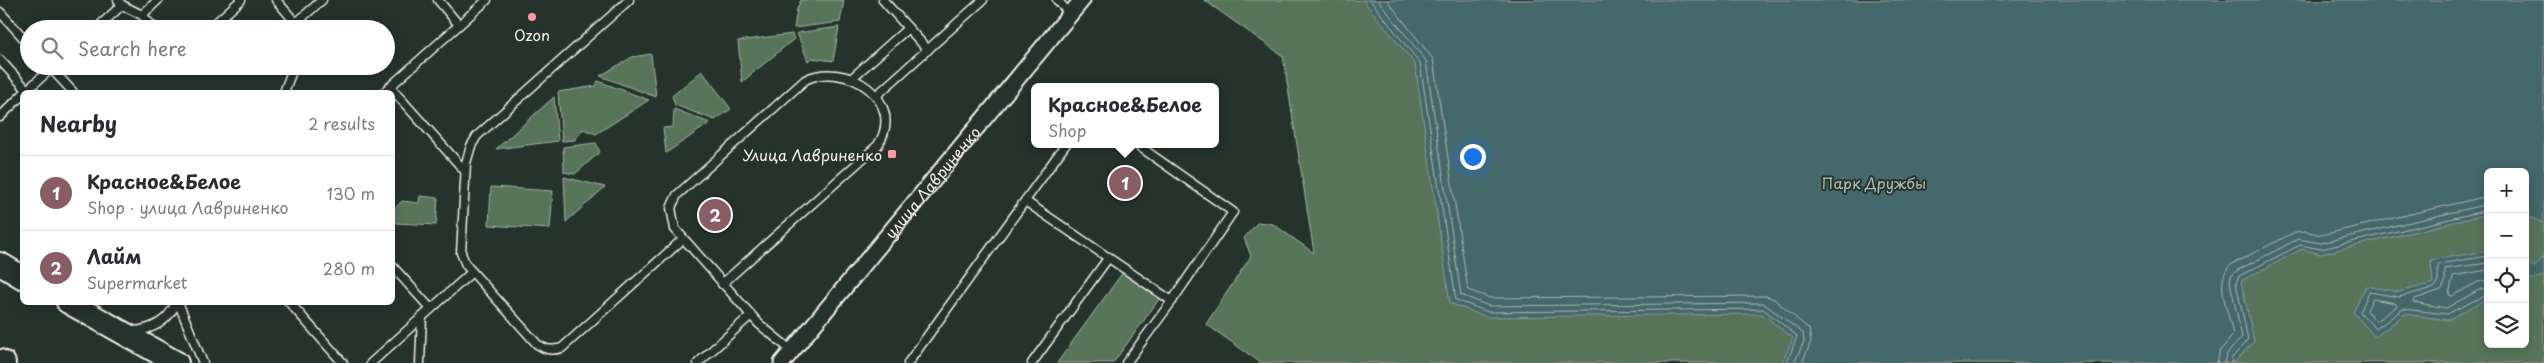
<!DOCTYPE html>
<html lang="en">
<head>
<meta charset="utf-8">
<style>
	body { margin:0; font-family:"Playpen Sans",sans-serif; background:#f7f7f7; color:#2b2b33 }
	.controls { position:absolute; right:15px; bottom:15px; display:grid; overflow:hidden; border-radius:8px; box-shadow:0 2px 12px #0003 }
	.controls button { width:45px; height:45px; display:grid; place-items:center; padding:0; border:0; border-bottom:1px solid #e1e1e2; background:#fff; color:#2b2b33; font:25px sans-serif }
	.you { position:absolute; left:1472px; top:156px; width:18px; height:18px; margin:-12px; border:4px solid #fff; border-radius:50%; background:#1a73e8; box-shadow:0 0 0 8px #1a73e833 }
	.badge { display:grid; place-items:center; width:32px; height:32px; border-radius:50%; background:#8a5d65; color:#fff; font-size:16px; font-weight:700 }
	.pin { position:absolute; translate:-50% -50%; border:2px solid #fff; box-shadow:0 1px 5px #0006 }
	.popup { position:absolute; left:1031px; top:83px; width:188px; height:65px; box-sizing:border-box; display:grid; place-content:center; border-radius:8px; background:#fff; filter:drop-shadow(0 1px 4px #0005); font-size:16px; white-space:nowrap; color:#7c7c81 }
	.popup b { font-size:19px; color:#2b2b33 }
	.popup::after { content:''; position:absolute; left:50%; top:100%; margin-left:-10px; border:10px solid transparent; border-top-color:#fff }
	.list { margin:0; padding:0; list-style:none }
	h2 { display:flex; justify-content:space-between; align-items:center; height:65px; margin:0; padding:0 20px; font-size:21px }
	h2 small { font-size:16px; font-weight:400; color:#7c7c81 }
	.list li { display:grid; grid-template-columns:32px 1fr auto; gap:15px; align-items:center; box-sizing:border-box; height:75px; padding:0 20px; border-top:1px solid #e1e1e2 }
	.list b { display:block; font-size:19px; white-space:nowrap }
	.list p { margin:0; font-size:16px; white-space:nowrap; color:#7c7c81 }
	.list em { font-size:16px; font-style:normal; color:#7c7c81 }
	.icon { flex:none; width:28px; height:28px; fill:none; stroke:currentColor; stroke-width:2; stroke-linecap:round; stroke-linejoin:round }
	.map { position:relative; flex:none; width:2544px; height:363px; overflow:hidden }
	.search { position:absolute; background:#fff; box-shadow:0 2px 12px #0003; left:20px; top:20px; width:375px; height:55px; display:flex; align-items:center; gap:12px; box-sizing:border-box; padding:0 18px; border-radius:28px; color:#7c7c81; font-size:19px }
	.panel { position:absolute; background:#fff; box-shadow:0 2px 12px #0003; left:20px; top:90px; width:375px; height:215px; border-radius:8px }
	.map>svg:first-child { display:block }
	.green { fill:#59755b; stroke:#a6b3a2; fill-rule:evenodd }
	.water { fill:#45676b; stroke:#8b9e9d }
	.lines { fill:none; stroke-linecap:round; stroke-linejoin:round }
	.shore { stroke:#aebab6; stroke-width:1 }
	.lane-casing { stroke:#f4f1e8; stroke-width:11 }
	.street-casing { stroke:#f4f1e8; stroke-width:19 }
	.secondary-casing { stroke:#f4f1e8; stroke-width:26 }
	.lane { stroke:#26332d; stroke-width:8 }
	.street { stroke:#26332d; stroke-width:15 }
	.secondary { stroke:#26332d; stroke-width:22 }
	.poi-dot { fill:#ff9aa2; stroke:#26332d; stroke-width:2 }
	.labels { text-anchor:middle; dominant-baseline:central; stroke-width:4; stroke-linejoin:round; paint-order:stroke }
	.poi-label { font-size:15px; fill:#f4f1e8; stroke:#26332d }
	.street-label { font-size:15px; fill:#f4f1e8; stroke:#26332d }
	.park-label { font-size:15px; fill:#b6bfb0; stroke:#26332d }
</style>
</head>
<body>
<div class="map">
<svg width="2544" height="363" viewBox="0 0 2544 363">
	<rect width="100%" height="100%" fill="#26332d"/>
	<filter id="ink" filterUnits="userSpaceOnUse"><feTurbulence type="fractalNoise" baseFrequency=".02" numOctaves="2"/><feDisplacementMap in="SourceGraphic" scale="10" xChannelSelector="R" yChannelSelector="G"/><feConvolveMatrix kernelMatrix="1 2 1 2 8 2 1 2 1" color-interpolation-filters="sRGB"/></filter>
	<g filter="url(#ink)">
		<g class="green">
			<polygon points="801,0 844,0 840,22 794,28 797,9"/>
			<path d="M1204 0H2544V363H1261L1206 324 1251 256 1244 238 1258 222 1273 224 1314 253 1283 56ZM2488 172H2525V344H2488Z"/>
			<polygon points="839,27 833,61 812,58 808,61 797,33"/>
			<polygon points="792,34 794,39 742,82 738,41"/>
			<polygon points="651,54 656,97 600,76 632,57"/>
			<polygon points="702,71 731,109 715,120 675,105 672,96"/>
			<polygon points="598,81 649,100 596,134 583,129 575,140 562,141 558,92 596,86"/>
			<polygon points="554,97 558,141 496,149"/>
			<polygon points="674,109 710,123 666,153 663,128 673,127"/>
			<polygon points="596,143 600,152 575,174 564,172 563,147"/>
			<polygon points="564,177 605,187 566,222"/>
			<polygon points="491,187 553,191 550,229 489,225"/>
			<polygon points="420,196 438,198 436,225 395,223 393,220 393,210 402,201 419,203"/>
			<polygon points="1123,272 1160,298 1113,363 1057,363"/>
		</g>
		<g class="water">
			<polygon points="1363,0 2544,0 2544,223 2525,215 2525,172 2488,172 2488,214 2320,254 2302,249 2241,281 2254,341 2234,363 1782,363 1793,338 1762,314 1486,317 1450,303 1415,64"/>
			<polygon points="2488,251 2488,298 2448,320 2405,314 2375,337 2353,312 2366,286 2399,292 2433,283 2431,260"/>
			<polygon points="2544,256 2544,276 2525,281 2525,262 2535,267"/>
		</g>
		<g class="lines">
			<g class="shore">
				<polyline points="1370,0 1420,63 1456,300 1488,312 1763,309 1797,336 1787,363"/>
				<polyline points="1378,0 1426,61 1461,295 1489,306 1763,303 1803,333 1804,342 1794,363"/>
				<polyline points="1387,0 1433,59 1468,290 1490,298 1766,296 1774,299 1809,329 1811,342 1802,363"/>
				<polyline points="2488,256 2438,264 2438,283 2434,288 2399,297 2369,292 2360,312 2376,329 2403,309 2447,314 2488,294"/>
				<polyline points="2488,263 2445,269 2445,283 2441,290 2415,299 2413,302 2446,308 2481,289 2488,288"/>
				<polyline points="2488,270 2453,276 2449,295 2452,296 2478,282 2488,280"/>
				<polygon points="2373,299 2395,303 2397,306 2376,321 2367,311"/>
				<path d="M2217 363 2220 351 2233 335C2230 315 2212 279 2232 264L2295 232 2305 231 2321 235 2488 196"/>
				<polyline points="2224,363 2226,355 2242,337 2230,282 2231,276 2236,271 2298,239 2321,243 2488,204"/>
				<polyline points="2231,363 2232,358 2248,339 2236,283 2239,276 2300,245 2321,249 2488,210"/>
			</g>
			<g class="lane-casing">
				<g id="lane">
					<polyline points="118,0 122,5 142,15 155,29"/>
					<polyline points="276,0 296,23 297,29"/>
					<polyline points="438,0 459,25"/>
					<path d="M629 0 477 136 471 146 466 163 461 253 466 265 537 344C546 350 552 351 562 348L683 239"/>
					<polyline points="883,0 928,50"/>
					<polyline points="1057,0 1070,14"/>
					<polyline points="0,12 29,44"/>
					<polyline points="142,15 158,0"/>
					<polyline points="296,23 322,0"/>
					<polyline points="96,29 122,5"/>
					<polyline points="209,29 241,0"/>
					<polyline points="0,60 29,92"/>
					<polyline points="49,66 73,92"/>
					<polyline points="852,78 908,28"/>
					<polyline points="390,87 465,171"/>
					<polyline points="25,92 54,66"/>
					<polyline points="284,92 294,66"/>
					<polyline points="384,92 487,0"/>
					<polyline points="876,96 983,0"/>
					<polyline points="0,117 22,95"/>
					<polyline points="1025,201 1172,301 1233,212 1136,144"/>
					<polyline points="392,266 431,309"/>
					<path d="M722 284 878 145C907 99 845 60 805 80L677 195 671 208 675 229 759 324 792 351"/>
					<polyline points="178,302 203,363"/>
					<polyline points="289,302 343,363"/>
					<path d="M133 331C152 330 169 321 176 302"/>
					<polyline points="371,363 472,272"/>
					<polyline points="420,363 422,317"/>
					<polyline points="698,363 751,315"/>
					<polyline points="908,363 1066,144"/>
					<polyline points="1032,363 1109,257"/>
					<polyline points="1126,363 1172,301"/>
				</g>
			</g>
			<g class="street-casing">
				<g id="street">
					<path id="s1" d="M782 363 1082 0"/>
				</g>
			</g>
			<g class="secondary-casing">
				<g id="secondary">
					<polyline points="0,264 22,277"/>
					<polyline points="68,302 177,363"/>
					<polyline points="0,361 4,363"/>
				</g>
			</g>
			<use href="#lane" class="lane"/>
			<use href="#street" class="street"/>
			<use href="#secondary" class="secondary"/>
		</g>
	</g>
	<g class="poi-dot">
		<circle cx="532" cy="17" r="5"/>
		<rect x="887" y="149" width="10" height="10" rx="2.5"/>
	</g>
	<g class="labels">
		<g class="poi-label">
			<text x="532" y="34">Ozon</text>
			<text x="882" y="154" text-anchor="end">Улица Лавриненко</text>
		</g>
		<g class="street-label">
			<text stroke="none"><textPath href="#s1" startOffset="235">улица Лавриненко</textPath></text>
		</g>
		<g class="park-label">
			<text x="1874" y="182">Парк Дружбы</text>
		</g>
	</g>
</svg>
<div class="controls">
<button>+</button>
<button>−</button>
<button><svg class="icon" aria-label="locate" viewBox="0 0 24 24"><circle cx="12" cy="12" r="6"/><path d="M12 2v4M12 18v4M2 12h4M18 12h4"/></svg></button>
<button><svg class="icon" aria-label="layers" viewBox="0 0 24 24"><path d="M12 4l9 5-9 5-9-5zM3 14l9 5 9-5"/></svg></button>
</div>
<div class="you"></div>
<div class="pin badge" style="left:1125px;top:183px">1</div>
<div class="popup"><b>Красное&amp;Белое</b>Shop</div>
<div class="pin badge" style="left:715px;top:215px">2</div>
<div class="search"><svg class="icon" aria-label="search" viewBox="0 0 24 24"><circle cx="10" cy="10" r="6"/><path d="M15 15l6 6"/></svg>Search here</div>
<section class="panel">
<h2>Nearby<small>2 results</small></h2>
<ul class="list">
<li><span class="badge">1</span><div><b>Красное&amp;Белое</b><p>Shop · улица Лавриненко</p></div><em>130 m</em></li>
<li><span class="badge">2</span><div><b>Лайм</b><p>Supermarket</p></div><em>280 m</em></li>
</ul>
</section>
</div>
</body>
</html>
